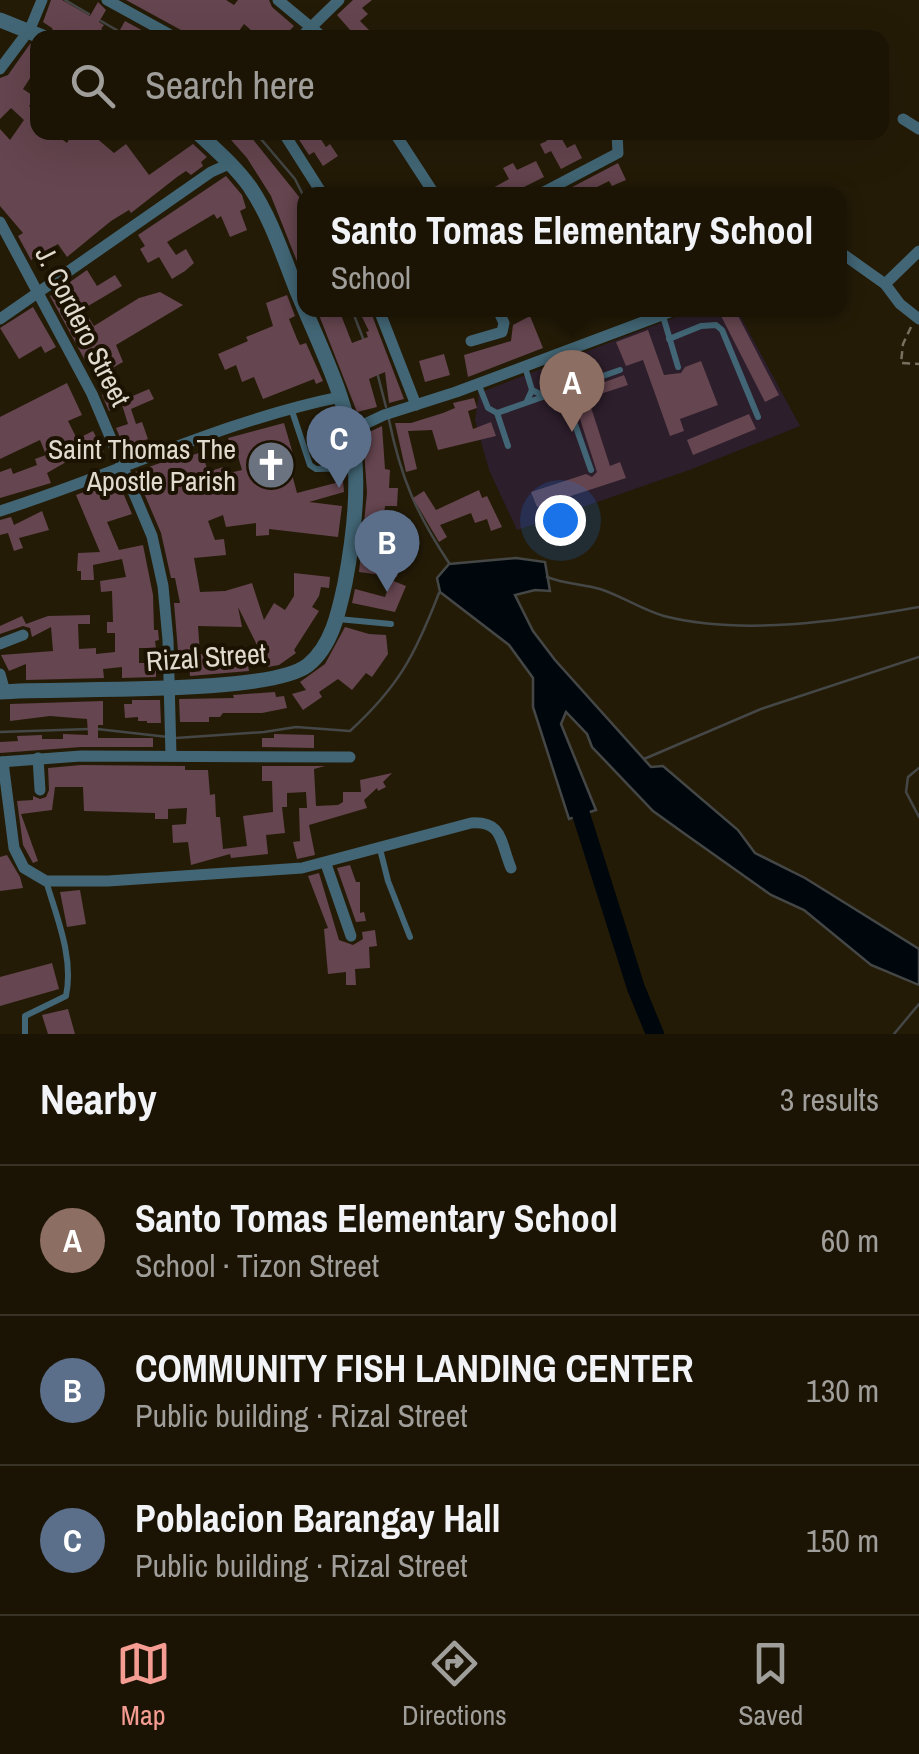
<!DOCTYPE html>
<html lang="en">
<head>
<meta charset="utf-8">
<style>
	body { margin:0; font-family:"Archivo Narrow",sans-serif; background:#282113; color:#f1f3f6 }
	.you { position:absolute; left:560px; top:520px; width:35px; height:35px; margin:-25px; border:8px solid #fff; border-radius:50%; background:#1a73e8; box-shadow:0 0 0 15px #1a73e833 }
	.badge { display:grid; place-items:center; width:65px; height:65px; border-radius:50%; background:#f59c93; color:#fff; font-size:32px; font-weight:700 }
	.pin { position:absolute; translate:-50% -82px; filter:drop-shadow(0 2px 5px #0008) }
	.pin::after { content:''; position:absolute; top:52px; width:35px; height:30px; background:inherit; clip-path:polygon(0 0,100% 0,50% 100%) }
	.popup { position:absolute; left:297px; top:187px; width:550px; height:130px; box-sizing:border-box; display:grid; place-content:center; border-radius:20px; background:#1b1405; filter:drop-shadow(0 2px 8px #0005); font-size:32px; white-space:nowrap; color:#a09e9a }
	.popup b { font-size:38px; color:#f1f3f6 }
	.popup::after { content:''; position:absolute; left:50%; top:100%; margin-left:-20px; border:20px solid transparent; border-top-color:#1b1405 }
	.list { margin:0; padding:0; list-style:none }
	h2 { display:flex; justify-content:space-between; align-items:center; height:130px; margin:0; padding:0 40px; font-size:42px }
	h2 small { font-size:32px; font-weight:400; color:#a09e9a }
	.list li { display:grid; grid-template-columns:65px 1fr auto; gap:30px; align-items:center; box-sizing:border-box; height:150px; padding:0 40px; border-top:2px solid #393327 }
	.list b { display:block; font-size:38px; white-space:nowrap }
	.list p { margin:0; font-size:32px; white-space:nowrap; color:#a09e9a }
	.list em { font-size:32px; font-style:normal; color:#a09e9a }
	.icon { flex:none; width:55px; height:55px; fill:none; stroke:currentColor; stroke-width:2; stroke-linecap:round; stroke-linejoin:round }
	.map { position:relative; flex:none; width:919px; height:1034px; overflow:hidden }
	.search { position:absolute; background:#1b1405; box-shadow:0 10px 40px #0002; left:30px; right:30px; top:30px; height:110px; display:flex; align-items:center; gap:25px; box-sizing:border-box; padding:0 35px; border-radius:20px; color:#a09e9a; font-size:38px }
	.sheet { height:580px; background:#1b1405 }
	nav { display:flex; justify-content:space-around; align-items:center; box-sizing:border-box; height:140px; border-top:2px solid #393327; background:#1b1405; font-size:28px; color:#a09e9a }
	nav a { display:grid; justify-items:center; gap:5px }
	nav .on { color:#f59c93 }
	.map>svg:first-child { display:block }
	.education { fill:#2c1e2b }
	.water { fill:#00070c; stroke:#444746; stroke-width:2.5 }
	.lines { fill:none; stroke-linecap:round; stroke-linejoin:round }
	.stream { stroke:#444746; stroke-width:2.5 }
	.river { stroke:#00070c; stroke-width:18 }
	.building { fill:#65454f }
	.path { stroke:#78705f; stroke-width:2.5; stroke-dasharray:8 5; stroke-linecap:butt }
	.service { stroke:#426675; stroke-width:6 }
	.minor { stroke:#426675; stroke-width:11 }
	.tertiary { stroke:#426675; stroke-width:15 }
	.labels { text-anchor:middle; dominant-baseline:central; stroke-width:8; stroke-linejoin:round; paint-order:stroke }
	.street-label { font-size:28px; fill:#e1dbcf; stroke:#1b1201 }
	.poi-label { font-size:28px; fill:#e1dbcf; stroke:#1b1201; text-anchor:end }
</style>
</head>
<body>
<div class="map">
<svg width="919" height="1034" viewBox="0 0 919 1034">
	<rect width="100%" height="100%" fill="#241b07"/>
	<polygon class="education" points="694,310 737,310 800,426 692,469 517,530 489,470 475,420 479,393"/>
	<polygon class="water" points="516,558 545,562 550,591 535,590 515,595 533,631 555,660 651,767 663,766 738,830 755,853 805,878 919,949 919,985 871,965 804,910 771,895 685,834 653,811 592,747 587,734 566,712 561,724 596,810 569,819 533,707 533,678 509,645 440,592 437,578 449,564"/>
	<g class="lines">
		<g class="stream">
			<polyline points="65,0 89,14"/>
			<polyline points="101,21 120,32"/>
			<polyline points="255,132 295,179 304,197"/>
			<polyline points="352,310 364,341"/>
			<polyline points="378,376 386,407"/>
			<path d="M389 420C401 478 416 513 449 563"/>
			<path d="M547 577C565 584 582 584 600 589 622 596 642 610 664 616 742 636 841 621 919 607"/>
			<polyline points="97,729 168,737"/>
			<polyline points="0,732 89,729"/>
			<path d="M176 738 264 732 296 727 350 731C399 686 415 655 439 593"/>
			<polyline points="644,759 761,709 919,657"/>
			<polyline points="919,768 908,777 906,792 919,817"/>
			<polyline points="894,1034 919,1004"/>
		</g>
		<polyline class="river" points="574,792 636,988 655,1034"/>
	</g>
	<g class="building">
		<polygon points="51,0 62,0 90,16 98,2 106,10 99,22 104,25 101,29 116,37 125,21 156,38 56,38 52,28 43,22"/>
		<polygon points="126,0 226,0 234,5 238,0 269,0 272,7 294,26 282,38 260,38 244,24 234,38 185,38 181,30"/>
		<polygon points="353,0 372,0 362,8 368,14 360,21 370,31 363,38 345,38 351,31 337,15"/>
		<polygon points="30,44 38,47 38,78 32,75 23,89 35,97 29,106 38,114 38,132 52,132 67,143 73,132 96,132 94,136 114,153 126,144 149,175 193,144 207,157 201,162 203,166 191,175 186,171 177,177 131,213 129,210 111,221 67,257 58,244 31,260 18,236 23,233 0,206 0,129 10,140 24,120 11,108 0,119 0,78 8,75"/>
		<polygon points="224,132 247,132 300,198 304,207 299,211 304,225 304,279 271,196 247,158"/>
		<polygon points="294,132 316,132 326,147 330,144 338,156 323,166 314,152 309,155"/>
		<polygon points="542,132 558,132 567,148 575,144 582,158 561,169 551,151 545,154 540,144 547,141"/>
		<polygon points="536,161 544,177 510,194 495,194 491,189 509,179 503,168 513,163 517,170"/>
		<polygon points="618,163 626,180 612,186 609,181 591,190 594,194 559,194"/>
		<polygon points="226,176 242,195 246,208 240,211 247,230 230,237 221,216 217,219 214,214 167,242 176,255 186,249 194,263 185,271 172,279 159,257 148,263 140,249 145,246 138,235"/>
		<polygon points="87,270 97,286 115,275 122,286 83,309 94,326 139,298 160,292 183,305 116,345 123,362 114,367 115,371 98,379 91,362 87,364 50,296"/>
		<polygon points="287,295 295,316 289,319 297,339 300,345 306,343 323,381 316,384 314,379 263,399 254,377 242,382 236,365 225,370 218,354 248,341 246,337 273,326 266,303"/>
		<polygon points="33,307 56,347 45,353 41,346 19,359 0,328"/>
		<polygon points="317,310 355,310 341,315 352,343 368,337 366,332 369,331 361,315 364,314 362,310 370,310 404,399 389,403 385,372 369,379 377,407 357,412"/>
		<polygon points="718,310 735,310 779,395 765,402"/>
		<polygon points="530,316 543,348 468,377 464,355 511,341 513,325"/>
		<polygon points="648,330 664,375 681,373 685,367 701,361 718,405 680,419 684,431 670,436 643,360 626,366 616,342"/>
		<polygon points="444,354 450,375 425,382 419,361"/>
		<polygon points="624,375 628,385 588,398 610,466 620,462 626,478 537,507 531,492 586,474 592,477 597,472 572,394"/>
		<polygon points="67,383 82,415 68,421 77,439 93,431 104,452 87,456 85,451 47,473 51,483 0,498 0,472 11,468 13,474 37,465 35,459 46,455 40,440 0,459 0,417"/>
		<polygon points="122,386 128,398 149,389 154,399 131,409 136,424 142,422 148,439 124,447 116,428 128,424 122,405 109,411 102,395"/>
		<polygon points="474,398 477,408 468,411 473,429 491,422 496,436 438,450 432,430 408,431 417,469 406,472 395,423 411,423 443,413 455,408 453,403"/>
		<polygon points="749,414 756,429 693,455 687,440"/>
		<polygon points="284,423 295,461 289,463 297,493 343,481 344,492 309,502 342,506 338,537 269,529 269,535 256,536 256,523 226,527 223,515 208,521 215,540 224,539 226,555 194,558 200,592 225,591 252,583 264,620 274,603 285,610 294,596 294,573 330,577 329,588 321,587 319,596 312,607 319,611 294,650 296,653 279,665 268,667 238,607 242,627 198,626 200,654 230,657 228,649 245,646 249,671 190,676 189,650 178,651 174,603 180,603 175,578 171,578 161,533 135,472 185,454 186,457 202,452 208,472 223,467 225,474 242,470 235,446 231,448 228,438"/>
		<polygon points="382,426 385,469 390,470 389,488 398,488 397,506 385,506 381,546 402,551 397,577 359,572 367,493 363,435"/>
		<polygon points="114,480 118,481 132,514 107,522 119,550 143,545 153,595 154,630 158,630 159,640 155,641 156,648 139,648 139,663 156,663 156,677 122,678 122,667 103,669 104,678 26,680 26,664 9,671 1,655 53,651 51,627 32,637 30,628 23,626 0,634 0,626 22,616 26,624 48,616 90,615 90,624 78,624 79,649 96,648 96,654 115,652 115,633 107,633 107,622 113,622 112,591 101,592 100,581 126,577 122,559 93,565 94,580 81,580 81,571 77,571 78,553 100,552 76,495"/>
		<polygon points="479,490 482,498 487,496 502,527 491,531 487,519 475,523 471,513 440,525 447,537 439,542 413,498 424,491 436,510"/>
		<polygon points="42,511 49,530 19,538 23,548 14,551 8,533 0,535 0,520 11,517 14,525"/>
		<polygon points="391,580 406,586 395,612 352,603 355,589 385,597"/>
		<polygon points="345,627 369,634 386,635 388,654 372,677 366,673 352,690 338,679 319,692 322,697 303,710 292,694 306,690 300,682 325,664"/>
		<polygon points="275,692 276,697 284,696 287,708 262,713 223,713 220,717 209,717 209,722 180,722 179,699 234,698 233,695"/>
		<polygon points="132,700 160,700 161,723 147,723 147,721 138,721 138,717 125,718 124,704 132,704"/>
		<polygon points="103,701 103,725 98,725 98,738 153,738 153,747 81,747 0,753 0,742 18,741 17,736 42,735 42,739 63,739 63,734 88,735 87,719 50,716 10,721 10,704"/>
		<polygon points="274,734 314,735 314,748 262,747 262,738 274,738"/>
		<polygon points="81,765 185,766 185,770 208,770 210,795 215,794 216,817 220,817 223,849 247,846 243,816 273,812 272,781 262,781 262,766 325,766 314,769 316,806 338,805 343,802 343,792 361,792 360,780 392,773 383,782 386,787 378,791 377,788 364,800 367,808 309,825 315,855 297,859 293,842 300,841 299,808 307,808 306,792 287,793 287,807 282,807 285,833 266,835 268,854 231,858 230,854 191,865 188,842 173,843 172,825 186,824 187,808 168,809 168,819 155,819 155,813 84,811 83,787 55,787 52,810 21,814 38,861 33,863 23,845 17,801 33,800 33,796 40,799 46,797 49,790 48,768"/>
		<polygon points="7,855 20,877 23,888 0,891 0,857"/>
		<polygon points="350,865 356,882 360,882 360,913 364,912 366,921 356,922 337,868"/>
		<polygon points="319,873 339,940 353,945 363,939 362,932 375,930 377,946 369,947 370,968 355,969 356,985 346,985 346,972 328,974 324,929 328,928 308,876"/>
		<polygon points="80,890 86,924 67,927 60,892"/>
		<polygon points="52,963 59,989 0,1006 0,977"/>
		<polygon points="68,1009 75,1034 48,1034 42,1015"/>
	</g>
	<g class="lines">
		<polyline class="path" points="911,327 903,344 901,363 919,364"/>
		<g class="service">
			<polyline points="663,316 678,367"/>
			<polyline points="669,339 701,326 716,325 722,330 758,417"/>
			<polyline points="525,367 532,390"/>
			<polyline points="478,383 488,408 497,413 508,446"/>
			<polyline points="563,390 591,470"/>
			<polyline points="527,401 532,390 544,396"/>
			<polyline points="291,408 310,465 316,469 355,468"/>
			<polyline points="497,413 620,370"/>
			<polyline points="338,619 391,624"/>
			<polyline points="380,849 388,881 410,937"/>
			<path d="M25 1034V1016L66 996C74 958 57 918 46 881"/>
		</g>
		<g class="minor">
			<polyline points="107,0 176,38"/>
			<polyline points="278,0 324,38"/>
			<polyline points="300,38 339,0"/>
			<polyline points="0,69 30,29 42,0"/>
			<polyline points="903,119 919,129"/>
			<polyline points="283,132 323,195"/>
			<polyline points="394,132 435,195"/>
			<polyline points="538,195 618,153 617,133"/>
			<polyline points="0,222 92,394 152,536 163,586 168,640 171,756"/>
			<polyline points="840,252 885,284 900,304 919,319"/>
			<polyline points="885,284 919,251"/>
			<polyline points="379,310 416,405"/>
			<polyline points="0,319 211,172 231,163"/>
			<polyline points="471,341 502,332 504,323 498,310"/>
			<polyline points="350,431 384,415 456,392 675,310"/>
			<path d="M0 511C114 475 222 421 340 397"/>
			<polyline points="0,644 23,635"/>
			<polyline points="0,674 5,692"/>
			<polyline points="38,758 40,790"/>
			<polyline points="0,762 81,756 350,757"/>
			<path d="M3 762 14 848 24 868 46 881H108L302 868 471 823C503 821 500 841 511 868"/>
			<polyline points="326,864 351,936"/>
		</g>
		<g class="tertiary">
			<polyline points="0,20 45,38"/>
			<path d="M0 692C61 687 269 696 308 665 332 646 339 611 345 583 352 546 358 501 355 463 350 403 319 345 297 291 283 256 271 218 250 187 235 166 216 150 197 132"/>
		</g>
	</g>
	<defs>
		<g id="church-disc" transform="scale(2.5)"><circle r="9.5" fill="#6b7280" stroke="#1b1201"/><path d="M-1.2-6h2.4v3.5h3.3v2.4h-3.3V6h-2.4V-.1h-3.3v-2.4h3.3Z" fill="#fff"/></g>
	</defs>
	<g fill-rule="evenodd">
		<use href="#church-disc" x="271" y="465"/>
	</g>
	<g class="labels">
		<g class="street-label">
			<text transform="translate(83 326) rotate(63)">J. Cordero Street</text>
			<text transform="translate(206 657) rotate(-4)">Rizal Street</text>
		</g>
		<g class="poi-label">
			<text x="236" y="449">Saint Thomas The<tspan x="236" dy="32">Apostle Parish</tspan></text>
		</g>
	</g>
</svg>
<div class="you"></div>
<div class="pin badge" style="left:572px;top:432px;background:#8d6e63">A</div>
<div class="popup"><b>Santo Tomas Elementary School</b>School</div>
<div class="pin badge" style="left:387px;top:592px;background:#5c6f8a">B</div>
<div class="pin badge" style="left:339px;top:488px;background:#5c6f8a">C</div>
<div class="search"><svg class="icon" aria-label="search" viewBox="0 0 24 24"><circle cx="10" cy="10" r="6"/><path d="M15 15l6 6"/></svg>Search here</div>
</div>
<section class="sheet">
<h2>Nearby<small>3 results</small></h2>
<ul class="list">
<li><span class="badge" style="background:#8d6e63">A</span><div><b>Santo Tomas Elementary School</b><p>School · Tizon Street</p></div><em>60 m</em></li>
<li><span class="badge" style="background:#5c6f8a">B</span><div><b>COMMUNITY FISH LANDING CENTER</b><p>Public building · Rizal Street</p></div><em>130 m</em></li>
<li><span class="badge" style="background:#5c6f8a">C</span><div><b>Poblacion Barangay Hall</b><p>Public building · Rizal Street</p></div><em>150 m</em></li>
</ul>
</section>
<nav>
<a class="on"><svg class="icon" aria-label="map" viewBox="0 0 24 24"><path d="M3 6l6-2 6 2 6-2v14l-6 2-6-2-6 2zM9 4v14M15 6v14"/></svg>Map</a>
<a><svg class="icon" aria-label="directions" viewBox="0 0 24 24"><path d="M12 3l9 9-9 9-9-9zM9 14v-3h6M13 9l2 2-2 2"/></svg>Directions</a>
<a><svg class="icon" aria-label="saved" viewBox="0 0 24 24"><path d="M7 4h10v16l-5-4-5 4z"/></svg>Saved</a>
</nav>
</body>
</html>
